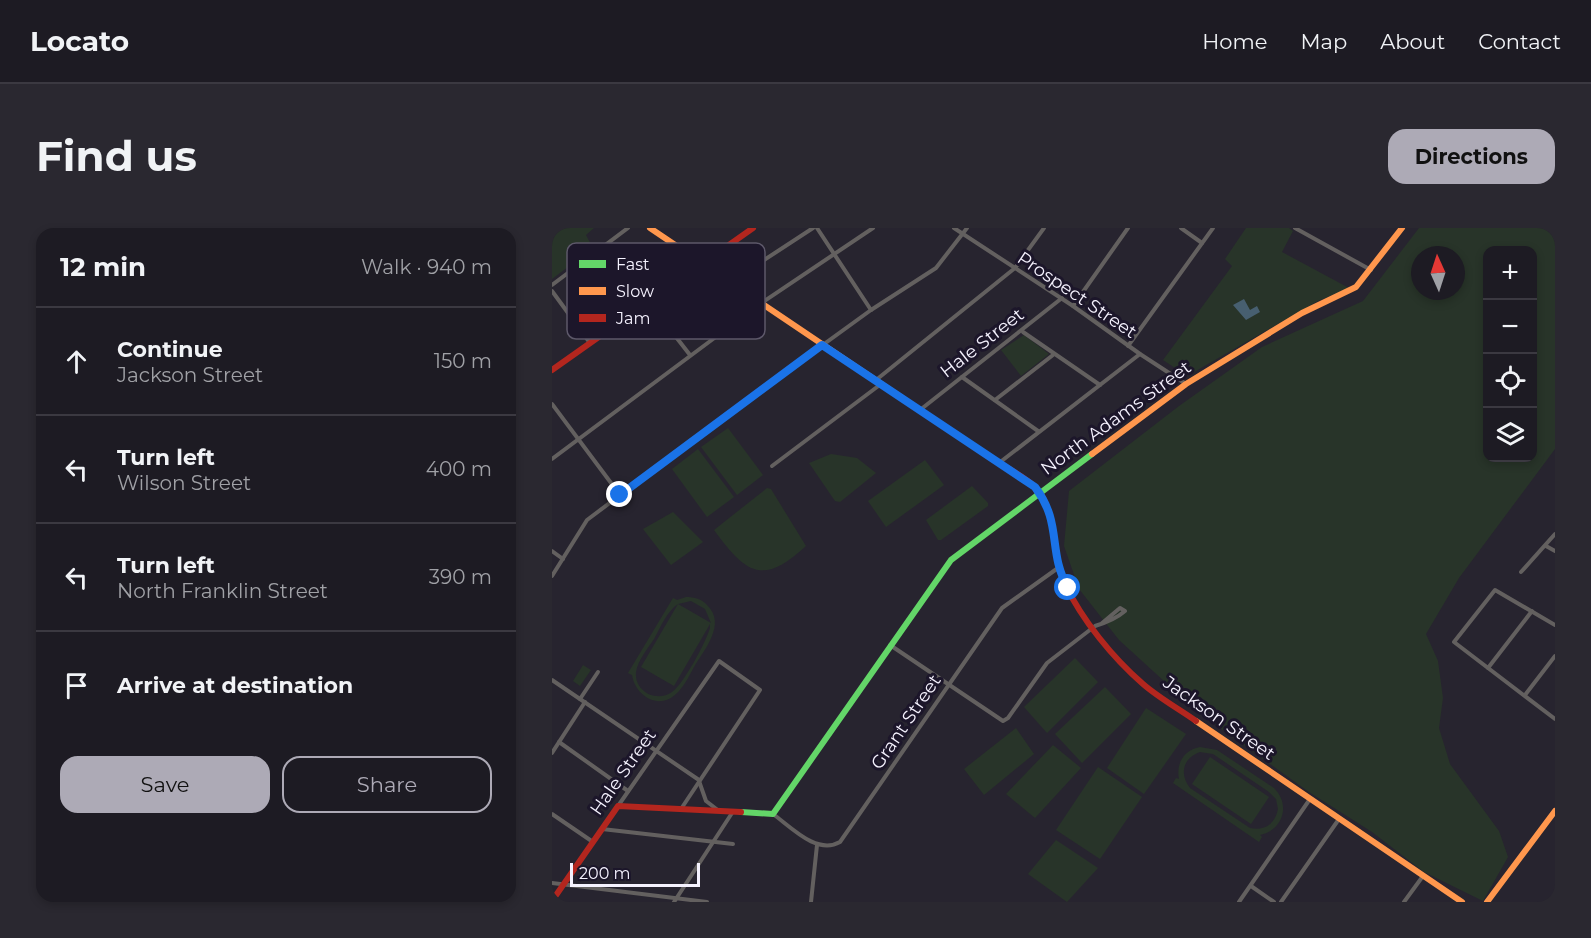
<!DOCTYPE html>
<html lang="en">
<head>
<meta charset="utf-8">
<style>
	body { margin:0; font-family:Montserrat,sans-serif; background:#2a2830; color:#f1f3f6 }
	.controls { position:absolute; right:18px; top:18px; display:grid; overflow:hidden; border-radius:12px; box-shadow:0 3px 9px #0003 }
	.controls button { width:54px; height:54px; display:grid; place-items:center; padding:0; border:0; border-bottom:2px solid #3b3941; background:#1d1b23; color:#f1f3f6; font:30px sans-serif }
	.compass { position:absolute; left:859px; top:18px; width:54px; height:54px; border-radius:50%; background:#1d1b23; box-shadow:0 3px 9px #0003; rotate:357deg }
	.scale { position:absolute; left:18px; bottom:15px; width:130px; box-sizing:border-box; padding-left:6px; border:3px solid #f5f2fe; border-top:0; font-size:16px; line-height:21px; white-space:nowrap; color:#f5f2fe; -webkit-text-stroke:4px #1c162a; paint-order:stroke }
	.stop { position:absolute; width:18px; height:18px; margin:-14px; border:4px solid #1a73e8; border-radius:50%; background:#fff }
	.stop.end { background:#1a73e8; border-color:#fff; box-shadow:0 2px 6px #0008 }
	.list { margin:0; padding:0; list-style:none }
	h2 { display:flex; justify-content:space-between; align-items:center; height:78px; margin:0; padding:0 24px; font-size:26px }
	h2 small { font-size:20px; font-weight:400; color:#a0a1a6 }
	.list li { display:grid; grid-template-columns:39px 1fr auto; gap:18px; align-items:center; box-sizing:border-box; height:108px; padding:0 24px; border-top:2px solid #3b3941 }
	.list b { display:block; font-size:22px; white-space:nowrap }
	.list p { margin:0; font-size:20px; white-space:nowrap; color:#a0a1a6 }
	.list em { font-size:20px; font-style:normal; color:#a0a1a6 }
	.actions { display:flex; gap:12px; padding:18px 24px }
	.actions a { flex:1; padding:14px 0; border:2px solid #adaab6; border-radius:18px; text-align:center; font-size:21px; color:#adaab6 }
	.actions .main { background:#adaab6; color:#111 }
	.icon { flex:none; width:33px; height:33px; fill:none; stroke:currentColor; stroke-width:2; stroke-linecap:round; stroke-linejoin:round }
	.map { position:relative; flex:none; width:1003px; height:674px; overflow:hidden; border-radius:18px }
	header { display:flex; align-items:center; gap:36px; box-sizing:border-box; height:84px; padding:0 30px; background:#1d1b23; border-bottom:2px solid #3b3941 }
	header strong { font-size:28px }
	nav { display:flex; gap:33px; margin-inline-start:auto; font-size:21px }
	.intro { display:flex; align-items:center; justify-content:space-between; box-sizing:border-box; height:144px; padding:0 36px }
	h1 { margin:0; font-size:42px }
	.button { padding:15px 27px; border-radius:18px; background:#adaab6; color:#111; font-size:21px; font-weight:700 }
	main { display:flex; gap:36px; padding:0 36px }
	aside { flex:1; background:#1d1b23; border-radius:18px; box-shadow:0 3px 9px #0003 }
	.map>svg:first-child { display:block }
	.green { fill:#283429; fill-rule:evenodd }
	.water { fill:#475f70 }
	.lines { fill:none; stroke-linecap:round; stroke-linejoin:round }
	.street { stroke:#63605f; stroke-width:4 }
	.fast { stroke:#63d668; stroke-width:6 }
	.slow { stroke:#ff974d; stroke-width:6 }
	.jam { stroke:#b3261e; stroke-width:6 }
	.route { stroke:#1a73e8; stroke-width:8 }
	.labels { text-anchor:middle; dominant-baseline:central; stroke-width:6; stroke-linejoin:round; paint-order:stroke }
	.street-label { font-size:18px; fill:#f5f2fe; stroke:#1c162a }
	.key { fill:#1c162a; stroke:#5d586a; stroke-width:1.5 }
	.key-label { font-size:16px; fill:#f5f2fe }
</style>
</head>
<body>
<header>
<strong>Locato</strong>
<nav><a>Home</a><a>Map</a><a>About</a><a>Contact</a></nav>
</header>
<div class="intro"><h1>Find us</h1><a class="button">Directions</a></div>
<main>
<aside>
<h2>12 min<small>Walk · 940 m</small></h2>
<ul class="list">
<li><svg class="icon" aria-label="ahead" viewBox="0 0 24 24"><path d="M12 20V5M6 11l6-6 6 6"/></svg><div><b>Continue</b><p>Jackson Street</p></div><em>150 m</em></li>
<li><svg class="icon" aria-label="left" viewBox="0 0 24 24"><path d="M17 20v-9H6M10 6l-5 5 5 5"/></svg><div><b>Turn left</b><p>Wilson Street</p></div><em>400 m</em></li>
<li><svg class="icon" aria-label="left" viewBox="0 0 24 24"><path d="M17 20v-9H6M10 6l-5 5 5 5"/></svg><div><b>Turn left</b><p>North Franklin Street</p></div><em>390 m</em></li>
<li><svg class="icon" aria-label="arrive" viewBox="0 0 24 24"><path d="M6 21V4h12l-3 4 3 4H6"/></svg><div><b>Arrive at destination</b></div></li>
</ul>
<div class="actions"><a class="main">Save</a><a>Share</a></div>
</aside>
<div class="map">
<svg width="1003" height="674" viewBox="0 0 1003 674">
	<rect width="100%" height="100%" fill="#27242f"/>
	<g class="green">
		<polygon points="0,0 42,0 34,7 41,20 0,51"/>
		<polygon points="694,0 737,0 741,3 730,24 797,60 766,73 635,148 611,132 680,38 673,31"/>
		<path d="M867 0H1003V221L907 350 874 406 886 433 891 470 887 500 898 536 947 603 956 629 931 673 872 644 820 604 757 564 647 485 567 412 527 361 512 318 517 263 627 178 710 119 811 73ZM936 22H981V230H936ZM868 27H904V63H868Z"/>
		<polygon points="472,107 497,126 469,148 449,122"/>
		<polygon points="176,200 211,247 185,267 149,219"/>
		<polygon points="146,221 182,269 155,289 120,241"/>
		<polygon points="279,226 305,230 324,245 288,274 283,273 257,235"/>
		<polygon points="373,232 392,257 334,299 316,273"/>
		<polygon points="420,258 436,275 436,278 389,312 386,312 374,292"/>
		<path d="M215 260 219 261 254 318C211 358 194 346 162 302Z"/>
		<polygon points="121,284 151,314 119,337 91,301"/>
		<path d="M134 369C142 369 150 371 155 377 175 396 152 422 142 439 137 448 132 459 124 466 106 483 83 467 80 447L76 445 121 370 125 372ZM139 373 153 381 159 395 126 376ZM126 376 89 439 122 458 158 396V400C154 414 131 457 120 464 104 475 82 463 84 444 86 432 96 420 102 411 108 400 115 383 126 376Z"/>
		<polygon points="523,430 546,454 495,505 472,479"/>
		<polygon points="31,437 39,442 28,458 21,453"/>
		<polygon points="553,459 579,486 530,535 503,506"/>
		<polygon points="594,480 634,506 592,566 555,540"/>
		<polygon points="464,500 482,526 432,567 412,541"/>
		<polygon points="501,517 529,540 483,590 454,566"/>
		<path d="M648 519 665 522 722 560C739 577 731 602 708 607L710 609 707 614 621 555 624 550 627 551C624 535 632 522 648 519ZM648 524 661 526 717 564 724 571 726 581C723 596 713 603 698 600L638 560C627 546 631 530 648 524Z"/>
		<polygon points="658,529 717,569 699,596 640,556"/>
		<polygon points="546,539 590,569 548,631 504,602"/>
		<polygon points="504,612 546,640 515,674 476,646"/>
	</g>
	<polygon class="water" points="692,71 698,82 705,78 708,84 694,92 681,77"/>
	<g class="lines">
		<g class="street">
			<polyline points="265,0 319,82"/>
			<polyline points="402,0 521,78 588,126 634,156"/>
			<polyline points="629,0 650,15"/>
			<polyline points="743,0 819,42"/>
			<polyline points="0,57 76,0"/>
			<polyline points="0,63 38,115"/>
			<polyline points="96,73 138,127"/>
			<polyline points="521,78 576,0"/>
			<polyline points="117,100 177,55 261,0"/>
			<polyline points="471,104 548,157"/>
			<polyline points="576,118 661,0"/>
			<polyline points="410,149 486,203"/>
			<polyline points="324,152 463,40 492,0"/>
			<polyline points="443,172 501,127"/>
			<polyline points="0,176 68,267"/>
			<polyline points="368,182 510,70"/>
			<polyline points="0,231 208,76 321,0"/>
			<polyline points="447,235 588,126"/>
			<polyline points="220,238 329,156"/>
			<polyline points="994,318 1003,323"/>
			<polyline points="0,323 11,331"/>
			<polyline points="969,344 1003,306"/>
			<polyline points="0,348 35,292 203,166 319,82 384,40 415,0"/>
			<polyline points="1003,397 943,362 902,414 1003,491"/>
			<path d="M338 417 451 493 456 490 495 435 543 398C553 395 565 390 573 383L568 380 549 396"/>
			<polyline points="936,440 980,383"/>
			<polyline points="0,452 147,552"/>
			<polyline points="973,467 1003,428"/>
			<polyline points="28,471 46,444"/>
			<polyline points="7,514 76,563"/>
			<polyline points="0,525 33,474"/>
			<polyline points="147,553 154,573 167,583"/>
			<polyline points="66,578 167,433 208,462 129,581"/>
			<polyline points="0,586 41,614"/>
			<path d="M221 586C240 600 265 627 288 614L450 380 506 340"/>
			<polyline points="50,601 181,616"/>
			<polyline points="0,655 155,674"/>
			<polyline points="699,658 722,674"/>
			<polyline points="122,674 180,585"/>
			<polyline points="259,674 265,617"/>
			<polyline points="687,674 758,571"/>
			<polyline points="729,674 787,591"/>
			<polyline points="852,674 871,648"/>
		</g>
		<polyline class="fast" points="189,584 221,586 399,332 540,226"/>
		<g class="slow">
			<polyline points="98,0 442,232"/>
			<polyline points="540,226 634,156 750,85 804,59 850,0"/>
			<polyline points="644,493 910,674"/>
			<polyline points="935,674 1003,583"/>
		</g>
		<g class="jam">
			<polyline points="0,142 201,0"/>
			<path d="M442 232C455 240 474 249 484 260 507 286 498 325 513 356 530 392 561 430 591 456 607 470 627 481 644 493"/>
			<polyline points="0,673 66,578 189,584"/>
		</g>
	</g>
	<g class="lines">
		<path class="route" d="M68 267 270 117 483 259C511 296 495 323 516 360"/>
	</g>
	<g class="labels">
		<g class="street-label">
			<text transform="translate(525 67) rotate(34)">Prospect Street</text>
			<text transform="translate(430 115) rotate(-38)">Hale Street</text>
			<text transform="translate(564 190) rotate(-36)">North Adams Street</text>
			<text transform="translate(667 490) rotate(35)">Jackson Street</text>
			<text transform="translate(354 494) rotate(-56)">Grant Street</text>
			<text transform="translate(71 544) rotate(-55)">Hale Street</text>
		</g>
	</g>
	<rect x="15" y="15" width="198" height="96" rx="9" class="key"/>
	<rect x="27" y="32" width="27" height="8" fill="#63d668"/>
	<rect x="27" y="59" width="27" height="8" fill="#ff974d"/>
	<rect x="27" y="86" width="27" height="8" fill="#b3261e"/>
	<g class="key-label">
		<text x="64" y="42">Fast</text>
		<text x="64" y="69">Slow</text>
		<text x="64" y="96">Jam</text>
	</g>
</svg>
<div class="controls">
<button>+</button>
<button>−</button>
<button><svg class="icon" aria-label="locate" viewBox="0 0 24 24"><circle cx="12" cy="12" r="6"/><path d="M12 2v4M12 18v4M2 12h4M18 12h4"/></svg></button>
<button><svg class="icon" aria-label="layers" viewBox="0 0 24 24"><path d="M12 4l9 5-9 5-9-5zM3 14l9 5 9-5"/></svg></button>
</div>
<svg class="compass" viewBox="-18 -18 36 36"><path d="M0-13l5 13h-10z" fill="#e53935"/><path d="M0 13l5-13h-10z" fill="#a0a1a6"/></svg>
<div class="scale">200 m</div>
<div class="stop" style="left:516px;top:360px"></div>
<div class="stop end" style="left:68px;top:267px"></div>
</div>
</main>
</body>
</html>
